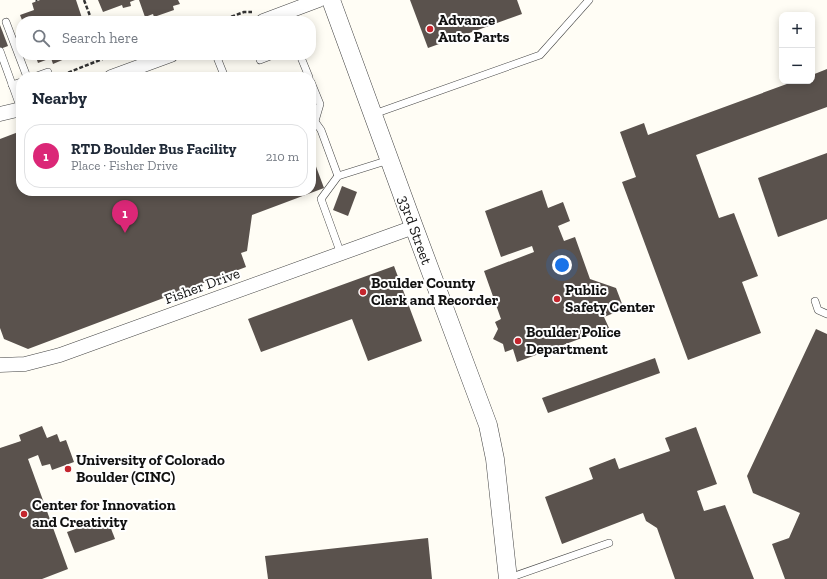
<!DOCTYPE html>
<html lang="en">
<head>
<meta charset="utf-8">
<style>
	body { margin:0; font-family:"Zilla Slab",serif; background:#f6f6f7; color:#1f2937 }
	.controls { position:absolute; right:12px; top:12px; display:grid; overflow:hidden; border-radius:8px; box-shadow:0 2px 10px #0003 }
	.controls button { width:36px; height:36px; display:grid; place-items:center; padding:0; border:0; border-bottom:1px solid #e0e1e3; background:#fff; color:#1f2937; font:20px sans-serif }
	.you { position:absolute; left:562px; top:265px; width:14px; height:14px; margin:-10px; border:3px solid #fff; border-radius:50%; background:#1a73e8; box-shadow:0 0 0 6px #1a73e833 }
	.badge { display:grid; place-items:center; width:26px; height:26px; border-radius:50%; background:#db2777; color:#fff; font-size:13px; font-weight:700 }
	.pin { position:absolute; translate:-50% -33px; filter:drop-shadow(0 1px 2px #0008) }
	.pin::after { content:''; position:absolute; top:21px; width:14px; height:12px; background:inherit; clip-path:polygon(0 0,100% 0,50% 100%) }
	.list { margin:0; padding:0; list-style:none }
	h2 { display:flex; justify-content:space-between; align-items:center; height:52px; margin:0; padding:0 16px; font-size:17px }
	h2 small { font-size:13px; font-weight:400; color:#747a83 }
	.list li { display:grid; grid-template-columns:26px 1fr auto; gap:12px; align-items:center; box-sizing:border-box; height:64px; margin:0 8px 8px; padding:0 8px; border:1px solid #e0e1e3; border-radius:16px }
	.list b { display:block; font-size:15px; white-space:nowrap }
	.list p { margin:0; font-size:13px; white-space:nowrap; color:#747a83 }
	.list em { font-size:13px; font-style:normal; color:#747a83 }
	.icon { flex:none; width:22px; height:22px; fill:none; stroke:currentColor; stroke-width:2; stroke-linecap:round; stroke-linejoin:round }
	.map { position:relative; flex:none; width:827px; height:579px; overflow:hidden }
	.search { position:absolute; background:#fff; box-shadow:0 2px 10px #0003; left:16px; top:16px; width:300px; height:44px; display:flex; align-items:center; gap:10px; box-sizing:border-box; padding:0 14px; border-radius:16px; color:#747a83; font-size:15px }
	.panel { position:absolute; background:#fff; box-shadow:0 2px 10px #0003; left:16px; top:72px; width:300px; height:124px; border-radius:16px }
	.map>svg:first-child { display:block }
	.building { fill:#5a524d }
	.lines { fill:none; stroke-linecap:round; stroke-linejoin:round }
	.service-casing { stroke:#444; stroke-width:8 }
	.minor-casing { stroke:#444; stroke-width:15 }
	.tertiary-casing { stroke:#444; stroke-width:19 }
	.path { stroke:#333; stroke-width:2.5; stroke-dasharray:4 2; stroke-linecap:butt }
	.service { stroke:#fff; stroke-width:7 }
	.minor { stroke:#fff; stroke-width:14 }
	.tertiary { stroke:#fff; stroke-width:18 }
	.poi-dot { fill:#c4262e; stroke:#fff; stroke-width:1.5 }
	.labels { text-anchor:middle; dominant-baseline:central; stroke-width:4; stroke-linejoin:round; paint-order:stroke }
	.poi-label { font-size:15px; font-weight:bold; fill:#111; stroke:#fff; text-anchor:start }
	.street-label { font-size:15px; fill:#111; stroke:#fff }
</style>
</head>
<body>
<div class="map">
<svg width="827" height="579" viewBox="0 0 827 579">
	<rect width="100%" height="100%" fill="#fffdf5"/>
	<g class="building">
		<polygon points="40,0 76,0 83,21 33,21 31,17 22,20 20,15 34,10 32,3"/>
		<polygon points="98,0 135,0 130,2 131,6 123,8 122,5 103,12"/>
		<polygon points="139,0 178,0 180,4 173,6 174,10 154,17 153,14 145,17"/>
		<polygon points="410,0 517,0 522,14 428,48"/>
		<polygon points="0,25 8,46 0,49"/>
		<polygon points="43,55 74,55 53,64 51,58 38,63 36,57"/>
		<polygon points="827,69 827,107 696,155 719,218 734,213 758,276 742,282 761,333 688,360 622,182 636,177 620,132 644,123 648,135 795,81 812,81 812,75"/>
		<polygon points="21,131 21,191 311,191 311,153 324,188 252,215 247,251 241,253 246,267 28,349 4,339 0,328 0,139"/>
		<polygon points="827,153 827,219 778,237 758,178"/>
		<polygon points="342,186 357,192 348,216 333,210"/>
		<polygon points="542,190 548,208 563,202 570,221 558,226 564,241 575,237 590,279 616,288 624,309 604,317 609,328 517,362 513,349 505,352 503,344 493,339 498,329 495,322 501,319 484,271 534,252 532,246 501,257 485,211"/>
		<polygon points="394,266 422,341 368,361 352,319 261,352 248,319"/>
		<polygon points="816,329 827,334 827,579 785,579 772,544 789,538 800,513 753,493 747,476"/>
		<polygon points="655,358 660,373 548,413 542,398"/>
		<polygon points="42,426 47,438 57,434 60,442 66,440 74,462 52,470 50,464 42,466 38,455 28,459 68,569 42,579 0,579 0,448 21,441 19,435"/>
		<polygon points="696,427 717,484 697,491 704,511 725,505 754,579 675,579 657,528 646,521 643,513 562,544 545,497 593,479 589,468 615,458 619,469 670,451 665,438"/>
		<polygon points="107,518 115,539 75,553 67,532"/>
		<polygon points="428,538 432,579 268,579 265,556"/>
	</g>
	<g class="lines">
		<g class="service-casing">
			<g id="service">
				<polyline points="6,22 27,77"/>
				<polyline points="0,51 21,109"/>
				<polyline points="216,55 224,75 228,77"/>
				<polyline points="300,55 309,77"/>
				<polyline points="260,60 273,55"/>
				<polyline points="34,77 48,72"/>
				<polyline points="311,82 320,104 315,121"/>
				<polyline points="12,85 21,82"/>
				<polyline points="374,114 540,55 589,0"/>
				<polyline points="311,116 321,130 338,176"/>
				<polyline points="341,254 321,199 338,176 389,160"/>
				<polyline points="815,301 818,310 827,314"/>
				<polyline points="509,578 609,543"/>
			</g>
		</g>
		<g class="minor-casing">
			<g id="minor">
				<polyline points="263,21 319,0"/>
				<polyline points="111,77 171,55"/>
				<polyline points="0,114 21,109"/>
				<polyline points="0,365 25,364 60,355 414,227"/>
			</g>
		</g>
		<g class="tertiary-casing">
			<polyline id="tertiary" points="331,0 414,227 488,425 495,459 508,579"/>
		</g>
		<g class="path">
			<polyline points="36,0 37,1"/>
			<polyline points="84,0 92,21"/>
			<polyline points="220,21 244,12 252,12"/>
			<polyline points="57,77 105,58"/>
		</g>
		<use href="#service" class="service"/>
		<use href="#minor" class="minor"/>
		<use href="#tertiary" class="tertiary"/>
	</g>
	<g class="poi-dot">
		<circle cx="430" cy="29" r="4"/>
		<circle cx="363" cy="292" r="4"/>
		<circle cx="557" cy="299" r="4"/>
		<circle cx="518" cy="341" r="4"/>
		<circle cx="68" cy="469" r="4"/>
		<circle cx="24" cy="514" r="4"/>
	</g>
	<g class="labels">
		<g class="poi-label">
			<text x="438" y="20">Advance<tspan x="438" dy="17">Auto Parts</tspan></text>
			<text x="371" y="283">Boulder County<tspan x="371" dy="17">Clerk and Recorder</tspan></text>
			<text x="565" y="290">Public<tspan x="565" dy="17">Safety Center</tspan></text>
			<text x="526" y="332">Boulder Police<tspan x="526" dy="17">Department</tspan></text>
			<text x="76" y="460">University of Colorado<tspan x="76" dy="17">Boulder (CINC)</tspan></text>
			<text x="32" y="505">Center for Innovation<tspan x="32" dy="17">and Creativity</tspan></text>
		</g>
		<g class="street-label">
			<text transform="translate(415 230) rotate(70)">33rd Street</text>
			<text transform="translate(202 286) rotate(-20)">Fisher Drive</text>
		</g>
	</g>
</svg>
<div class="controls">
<button>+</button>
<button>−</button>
</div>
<div class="you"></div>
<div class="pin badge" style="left:125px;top:233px">1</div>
<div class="search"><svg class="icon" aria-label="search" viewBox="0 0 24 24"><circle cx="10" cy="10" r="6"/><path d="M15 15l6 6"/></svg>Search here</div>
<section class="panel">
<h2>Nearby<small></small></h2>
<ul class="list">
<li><span class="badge">1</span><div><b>RTD Boulder Bus Facility</b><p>Place · Fisher Drive</p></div><em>210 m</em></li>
</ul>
</section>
</div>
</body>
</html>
